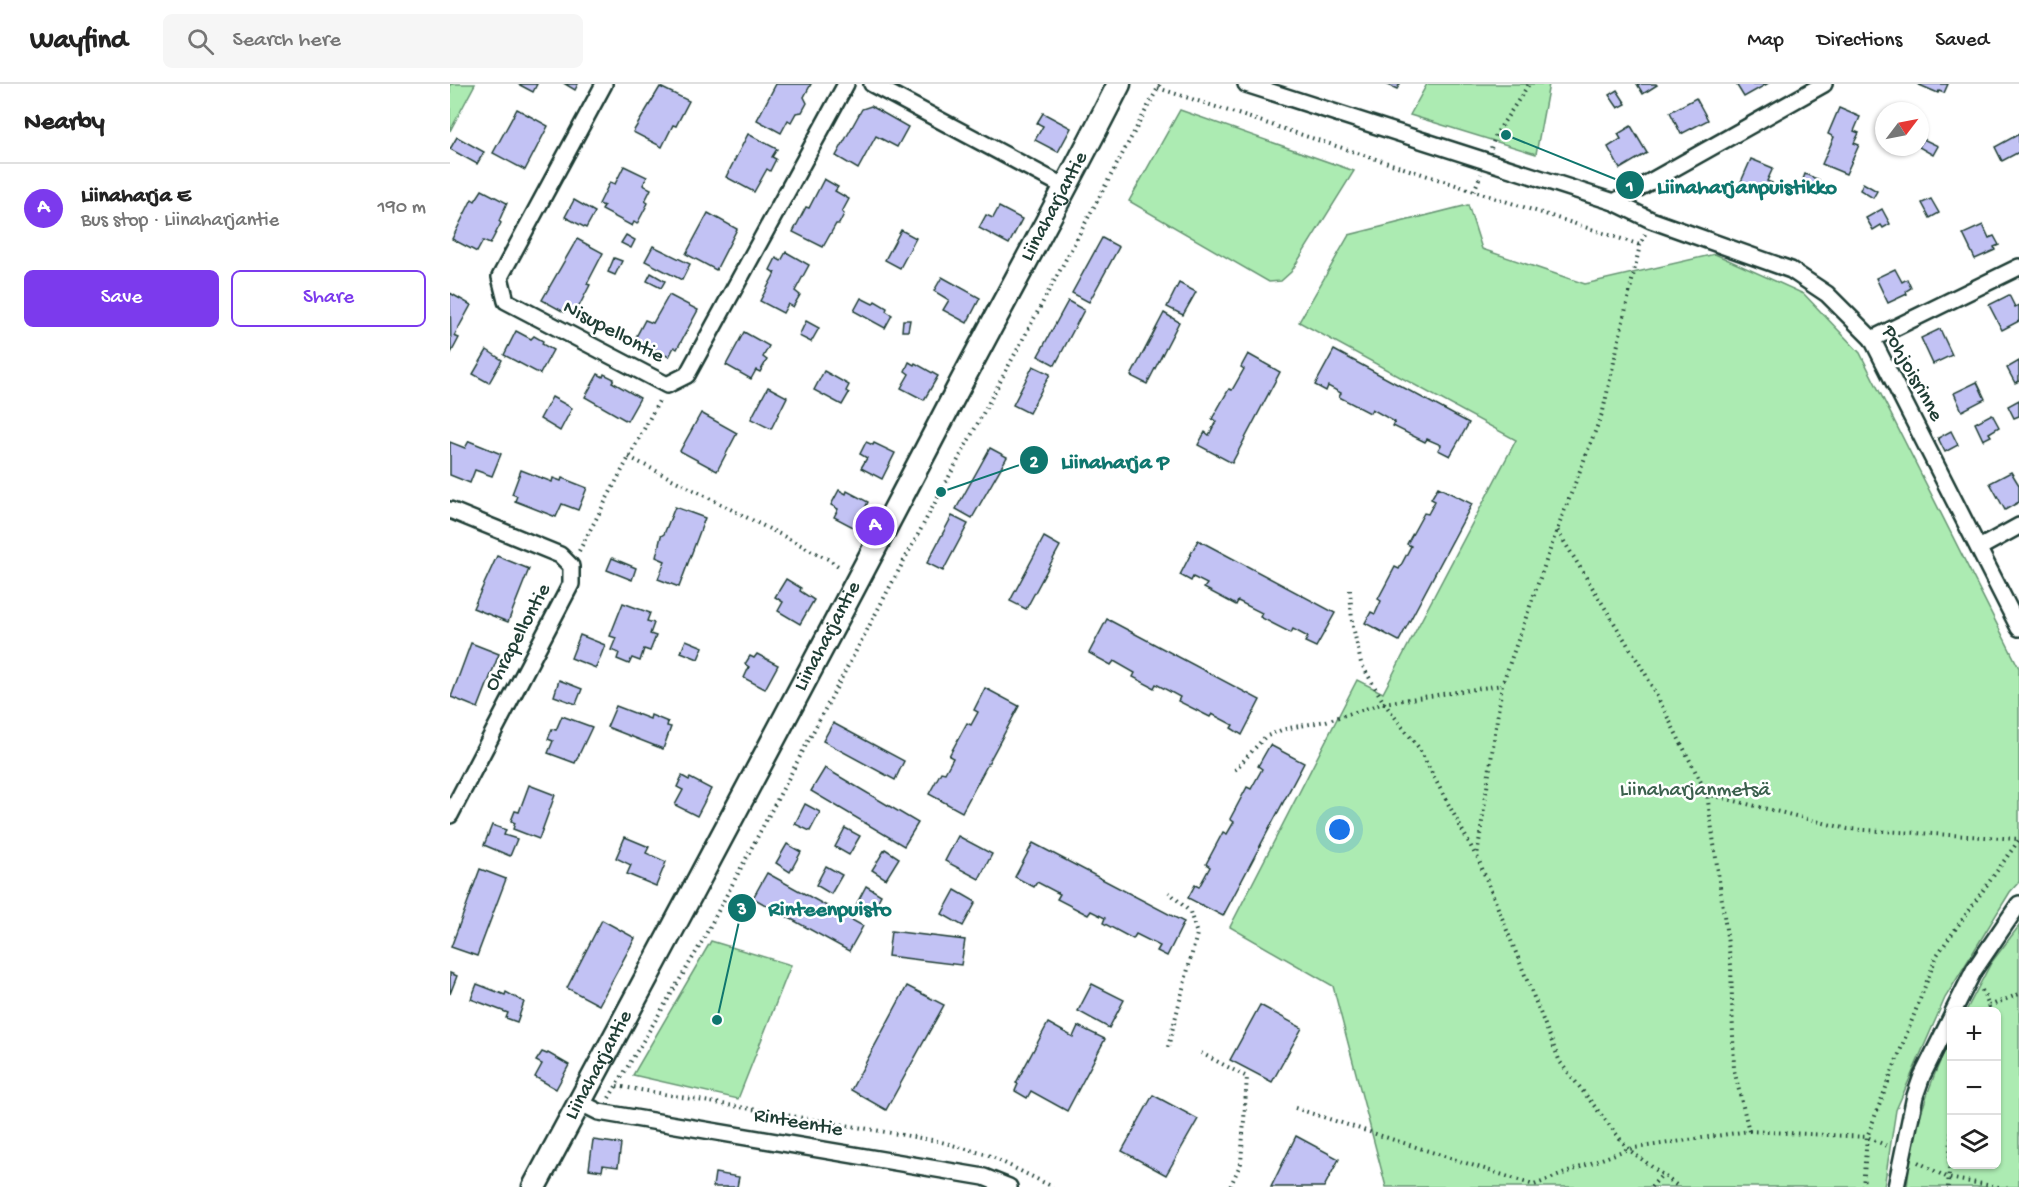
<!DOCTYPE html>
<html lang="en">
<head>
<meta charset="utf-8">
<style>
	body { margin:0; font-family:"Gochi Hand",sans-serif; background:#f6f6f6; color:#222 }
	.controls { position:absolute; right:18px; bottom:18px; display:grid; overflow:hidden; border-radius:9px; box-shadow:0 2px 4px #0004 }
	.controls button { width:54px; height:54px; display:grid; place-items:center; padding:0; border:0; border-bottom:2px solid #e0e0e0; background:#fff; color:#222; font:30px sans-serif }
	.compass { position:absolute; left:1425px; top:18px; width:54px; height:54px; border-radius:50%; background:#fff; box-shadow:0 2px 4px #0004; rotate:58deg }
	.you { position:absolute; left:890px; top:746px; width:21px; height:21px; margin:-15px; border:4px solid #fff; border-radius:50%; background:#1a73e8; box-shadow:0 0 0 9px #1a73e833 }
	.badge { display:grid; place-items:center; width:39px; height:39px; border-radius:50%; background:#7c3aed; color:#fff; font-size:20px; font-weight:700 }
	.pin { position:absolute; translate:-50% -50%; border:3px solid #fff; box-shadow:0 2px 6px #0006 }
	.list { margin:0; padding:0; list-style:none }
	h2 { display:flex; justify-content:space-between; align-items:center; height:78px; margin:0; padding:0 24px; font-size:26px }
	h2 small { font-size:20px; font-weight:400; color:#767676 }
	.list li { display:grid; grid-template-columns:39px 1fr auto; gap:18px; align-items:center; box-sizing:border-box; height:90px; padding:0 24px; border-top:2px solid #e0e0e0 }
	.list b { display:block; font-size:22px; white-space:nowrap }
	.list p { margin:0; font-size:20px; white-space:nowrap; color:#767676 }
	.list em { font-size:20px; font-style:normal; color:#767676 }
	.actions { display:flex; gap:12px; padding:18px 24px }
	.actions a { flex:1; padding:14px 0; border:2px solid #7c3aed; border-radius:9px; text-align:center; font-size:21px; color:#7c3aed }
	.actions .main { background:#7c3aed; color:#fff }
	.icon { flex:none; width:33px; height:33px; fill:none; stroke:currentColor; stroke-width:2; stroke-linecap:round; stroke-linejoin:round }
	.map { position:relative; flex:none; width:1569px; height:1103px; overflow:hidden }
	header { display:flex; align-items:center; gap:36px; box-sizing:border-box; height:84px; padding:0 30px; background:#fff; border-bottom:2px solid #e0e0e0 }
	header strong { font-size:28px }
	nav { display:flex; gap:33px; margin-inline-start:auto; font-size:21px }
	.search { width:420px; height:54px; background:#f6f6f6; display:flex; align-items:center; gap:15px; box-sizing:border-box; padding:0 21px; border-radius:9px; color:#767676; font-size:22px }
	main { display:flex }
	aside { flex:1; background:#fff }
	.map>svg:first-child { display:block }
	.green { fill:#acebb2; stroke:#669473; stroke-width:1.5 }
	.building { fill:#c2c2f4; stroke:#1f3d34; stroke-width:1.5 }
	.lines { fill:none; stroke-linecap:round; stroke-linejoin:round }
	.street-casing { stroke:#1f3d34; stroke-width:20 }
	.secondary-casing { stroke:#1f3d34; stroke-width:27 }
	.path { stroke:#1f3d34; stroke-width:4; stroke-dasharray:1.5 4.5; stroke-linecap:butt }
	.street { stroke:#fff; stroke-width:15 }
	.secondary { stroke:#fff; stroke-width:22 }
	.labels { text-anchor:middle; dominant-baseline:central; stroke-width:5; stroke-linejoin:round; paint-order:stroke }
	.street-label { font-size:21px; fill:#1f3d34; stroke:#fff }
	.park-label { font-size:21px; fill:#3b604d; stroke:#fff }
	.leader { fill:none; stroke:#0f766e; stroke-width:2 }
	.callout-dot { fill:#0f766e; stroke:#fff; stroke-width:2 }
	.mark-label { font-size:18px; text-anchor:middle; font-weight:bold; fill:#fff }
	.callout-label { font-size:22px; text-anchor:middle; font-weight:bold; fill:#0f766e; stroke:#fff; stroke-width:5; stroke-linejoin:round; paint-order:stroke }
</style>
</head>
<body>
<header>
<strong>Wayfind</strong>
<div class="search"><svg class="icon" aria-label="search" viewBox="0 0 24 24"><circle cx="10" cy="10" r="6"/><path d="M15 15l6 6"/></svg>Search here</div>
<nav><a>Map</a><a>Directions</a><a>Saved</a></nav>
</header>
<main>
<aside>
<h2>Nearby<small></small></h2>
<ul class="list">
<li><span class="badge">A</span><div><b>Liinaharja E</b><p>Bus stop · Liinaharjantie</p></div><em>190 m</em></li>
</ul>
<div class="actions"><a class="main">Save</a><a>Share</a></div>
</aside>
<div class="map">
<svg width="1569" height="1103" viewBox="0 0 1569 1103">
	<rect width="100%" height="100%" fill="#fff"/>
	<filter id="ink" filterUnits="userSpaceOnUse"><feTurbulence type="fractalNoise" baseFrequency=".0167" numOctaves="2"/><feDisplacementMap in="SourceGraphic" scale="12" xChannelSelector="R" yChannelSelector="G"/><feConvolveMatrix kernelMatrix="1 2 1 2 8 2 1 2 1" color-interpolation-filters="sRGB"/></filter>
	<g filter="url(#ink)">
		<g class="green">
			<polygon points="0,0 25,0 0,47"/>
			<polygon points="977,0 1099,0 1086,70 960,31"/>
			<polygon points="730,26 904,87 841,188 831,197 819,198 679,117"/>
			<polygon points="1018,121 1032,165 1135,200 1265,170 1354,210 1410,269 1569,584 1569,798 1560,808 1495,914 1446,1026 1434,1103 936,1103 883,902 780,843 907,596 933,609 1066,356 849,238 899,151"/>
			<path d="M1569 842V1103H1457C1462 1050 1477 1002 1501 954L1502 1080H1546V928L1516 927 1541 879Z"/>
			<polygon points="261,857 341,881 288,1015 183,991"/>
		</g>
		<g class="building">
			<polygon points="68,0 87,0 83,8"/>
			<polygon points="115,0 128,0 125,6"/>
			<polygon points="326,0 361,0 354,13 357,19 352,28 346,29 341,38 338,36 331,49 307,36"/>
			<polygon points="936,0 950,0 947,5"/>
			<polygon points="1187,0 1206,0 1207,1 1193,10"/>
			<polygon points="1286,0 1317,0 1294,13"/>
			<polygon points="1467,0 1498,0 1494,9 1489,7 1488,9"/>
			<polygon points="210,3 239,17 226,42 223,41 212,63 183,48"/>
			<polygon points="1167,6 1176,20 1168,24 1159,11"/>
			<polygon points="1246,14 1258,36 1231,50 1220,28"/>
			<polygon points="421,22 458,43 447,63 426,52 408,85 386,72 412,25"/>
			<polygon points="1389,24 1410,33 1404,47 1409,49 1404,59 1409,61 1396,90 1372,80 1384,53 1378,50"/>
			<polygon points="67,25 98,42 75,86 43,69"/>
			<polygon points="593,29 621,44 608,68 585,56 593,42 587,39"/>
			<polygon points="1181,42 1197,69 1170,85 1158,63 1171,55 1168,50"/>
			<polygon points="298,50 327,65 322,73 326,75 320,87 317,85 304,108 276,93"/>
			<polygon points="1569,50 1569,68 1552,77 1545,63"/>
			<polygon points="7,53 34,68 27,80 0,65"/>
			<polygon points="1473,55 1488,62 1483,71 1469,63"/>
			<polygon points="1301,75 1323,84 1317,97 1322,99 1317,109 1312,107 1312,109 1290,100"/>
			<polygon points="174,82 197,93 193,101 201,105 195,117 198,119 187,140 184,138 182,142 152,126 154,122 149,120 160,98 165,100"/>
			<polygon points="1355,90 1369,96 1363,112 1349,106"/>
			<polygon points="374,95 388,103 385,107 399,115 392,128 394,130 389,140 386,140 373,163 343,148 356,123 359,124"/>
			<polygon points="1413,99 1427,107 1423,114 1410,106"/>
			<polygon points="32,106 57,119 49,137 51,139 40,160 33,157 27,168 2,155 22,115 25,117"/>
			<polygon points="1481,115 1489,129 1480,134 1472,119"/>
			<polygon points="124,116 145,128 136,144 115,133"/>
			<polygon points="549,123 572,135 559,160 529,144 536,131 543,134"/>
			<polygon points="1432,125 1440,140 1433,144 1431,141 1423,146 1416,134"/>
			<polygon points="258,129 287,145 266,186 236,170"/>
			<polygon points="1533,141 1539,154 1544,152 1549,161 1544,163 1545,166 1525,175 1513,150"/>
			<polygon points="451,146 466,154 450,184 435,176"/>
			<polygon points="176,151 185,156 181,164 171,159"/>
			<polygon points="652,154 669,163 639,218 622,209"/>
			<polygon points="127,155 153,169 137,200 140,201 126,228 118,223 114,228 92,216"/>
			<polygon points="203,162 240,180 232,196 195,177"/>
			<polygon points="336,168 359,181 345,207 350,211 343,223 338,220 333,229 310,217 325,189 320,186 326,174 331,177"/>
			<polygon points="164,174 172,177 165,191 158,188"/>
			<polygon points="1445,185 1452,198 1457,195 1461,204 1456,207 1457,210 1438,219 1426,194"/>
			<polygon points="201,189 215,197 211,204 197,197"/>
			<polygon points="492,193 530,214 517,239 493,226 499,216 484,207"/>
			<polygon points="729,199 746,208 733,231 717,223"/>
			<polygon points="0,209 21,221 4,252 9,254 1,269"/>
			<polygon points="219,211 248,226 227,265 224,263 219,273 185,255 195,236 203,239"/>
			<polygon points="1559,211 1565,223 1569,221 1569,237 1552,246 1539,221"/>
			<polygon points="411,214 423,220 425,217 437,224 436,227 442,231 435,244 404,227"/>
			<polygon points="618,217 634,226 605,281 588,272"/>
			<polygon points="714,229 729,238 697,300 681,292"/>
			<polygon points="453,236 460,236 458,247 452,247"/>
			<polygon points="356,237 369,244 361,258 349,252"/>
			<polygon points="1490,245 1502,271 1483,280 1471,254"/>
			<polygon points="66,247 81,255 84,252 93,257 92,260 103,266 90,290 54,271"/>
			<polygon points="294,248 319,262 313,273 317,276 310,288 306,286 301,295 276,281"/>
			<polygon points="37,266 52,276 39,299 23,290"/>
			<polygon points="884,266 1019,339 1000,372 988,366 991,361 977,355 975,358 943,342 945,338 922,325 920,329 889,313 891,309 878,302 876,307 865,301"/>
			<polygon points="798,270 830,288 782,379 748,361 755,348 759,351 766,337 762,335 779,305 782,306 794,285 791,283"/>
			<polygon points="1569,277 1569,297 1565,299 1557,284"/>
			<polygon points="459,278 464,281 465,279 488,292 474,316 451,304 459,290 455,287"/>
			<polygon points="583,282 600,290 579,329 563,321"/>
			<polygon points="374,287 399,301 396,307 399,309 392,321 364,306"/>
			<polygon points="148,290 153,293 154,290 164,295 162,298 190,314 177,337 135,313"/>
			<polygon points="1527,298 1535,315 1512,327 1504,309"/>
			<polygon points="318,303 337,313 321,345 301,335"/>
			<polygon points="102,313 122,324 110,347 90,335"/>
			<polygon points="1569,316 1569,332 1564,334 1558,322"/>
			<polygon points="251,329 287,349 267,387 230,367"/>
			<polygon points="1542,330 1549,343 1539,349 1541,352 1533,356 1525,339"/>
			<polygon points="1501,347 1508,361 1495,368 1488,354"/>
			<polygon points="19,357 51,370 42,392 25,386 20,399 0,391 0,358 15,364"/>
			<polygon points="416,358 423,361 424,359 445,369 432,395 411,384 417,374 410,370"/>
			<polygon points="540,364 557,373 522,434 506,425"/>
			<polygon points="71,386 102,398 103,394 111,397 112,394 137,404 128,426 112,420 106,433 65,417 67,412 62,410"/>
			<polygon points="1561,388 1569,401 1569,418 1555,426 1540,399"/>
			<polygon points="988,403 1022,420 949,557 915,539 921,528 925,530 931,517 928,515 945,483 949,485 961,462 957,460 974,429 978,430 985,417 981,415"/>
			<polygon points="389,406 396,410 397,407 418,418 405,444 384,433 388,425 381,421"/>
			<polygon points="225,423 255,434 229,503 208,495 215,477 206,473 211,452 214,450"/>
			<polygon points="502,432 518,440 493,487 477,479"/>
			<polygon points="594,453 610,462 576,525 560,517"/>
			<polygon points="748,456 885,529 866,563 855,558 858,553 843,545 841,549 810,533 812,529 788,517 786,521 754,504 757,500 743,493 741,497 730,491"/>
			<polygon points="47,472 79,485 58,538 23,524"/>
			<polygon points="162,474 186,484 182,496 157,486"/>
			<polygon points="336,495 351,504 350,507 364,516 350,540 328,527 333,518 325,513"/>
			<polygon points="173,519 200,529 197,537 204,539 200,550 206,552 200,567 194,565 190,577 182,574 179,580 167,575 169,569 161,566 166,554 160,552"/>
			<polygon points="657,535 810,616 792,651 781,644 783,641 762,630 760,633 728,617 730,613 706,600 704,604 683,593 685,589 664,577 661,581 639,569"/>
			<polygon points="130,551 155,561 146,584 121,574"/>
			<polygon points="236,556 253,563 248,575 231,568"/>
			<polygon points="21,559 49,570 28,624 1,613"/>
			<polygon points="307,570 328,581 315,605 294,594 299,583 295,580 300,572 304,574"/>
			<polygon points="109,596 132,605 126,620 104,612"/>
			<polygon points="535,604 569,622 512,728 479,710 491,688 495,689 503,674 499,672 517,639 521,641 528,628 524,626"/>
			<polygon points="166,622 200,635 201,631 218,638 217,642 221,643 213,665 157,643"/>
			<polygon points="112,632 142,643 125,679 98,669 103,657 98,655 102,645 106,646"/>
			<polygon points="383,639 454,677 445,696 373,657"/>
			<polygon points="820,661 854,679 773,832 738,814 745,801 749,803 760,783 756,780 773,748 777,750 784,738 780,735 797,703 801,705 812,685 808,682"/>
			<polygon points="375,684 468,739 454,762 361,707"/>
			<polygon points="232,692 239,696 240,694 261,705 247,732 225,721 233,706 227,703"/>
			<polygon points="79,701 105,711 89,755 63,745 65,739 61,737 65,727 69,728"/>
			<polygon points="355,720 370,728 360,747 345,740"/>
			<polygon points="42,741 56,746 54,751 67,755 60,772 34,761"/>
			<polygon points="395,744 410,752 399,771 385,763"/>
			<polygon points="508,752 542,770 529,795 495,777"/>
			<polygon points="175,753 199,763 196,769 216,778 206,802 177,790 181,781 166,774"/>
			<polygon points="583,759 734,838 717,872 707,867 710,862 686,850 683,855 653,839 655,834 641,827 638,831 607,815 610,810 587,798 584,803 565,793"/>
			<polygon points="337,760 351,768 340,788 326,779"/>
			<polygon points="435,765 449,774 436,795 422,786"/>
			<polygon points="376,782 392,791 381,810 366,801"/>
			<polygon points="30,785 56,795 27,872 1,863"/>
			<polygon points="317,789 413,842 399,867 303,814"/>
			<polygon points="416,802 431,811 420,832 405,823"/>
			<polygon points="505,806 526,818 513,842 492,830"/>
			<polygon points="152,836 185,854 149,921 117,904"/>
			<polygon points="441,847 515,856 511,881 438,872"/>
			<polygon points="0,889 7,892 0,910"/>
			<polygon points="27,900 55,911 56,908 74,918 67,938 56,934 58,929 21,915"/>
			<polygon points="642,900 674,916 659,944 628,927"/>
			<polygon points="457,902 494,921 436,1026 401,1006"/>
			<polygon points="810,921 852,944 822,998 780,976"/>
			<polygon points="598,939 623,953 628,942 655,955 617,1027 581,1007 577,1014 565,1007 568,1000 566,999"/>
			<polygon points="92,968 97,970 98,969 119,981 106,1005 85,993 92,980 86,977"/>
			<polygon points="703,1011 748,1035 716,1091 672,1067"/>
			<polygon points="846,1052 889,1075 874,1103 821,1103"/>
			<polygon points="143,1056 171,1060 168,1083 153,1081 152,1087 139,1085"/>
			<polygon points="265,1089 289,1093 287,1103 263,1103"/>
		</g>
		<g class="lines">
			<g class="street-casing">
				<g id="street">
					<polyline points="154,0 50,193 56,217 217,301 237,291 396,0"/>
					<polyline points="422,0 617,104"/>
					<polyline points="796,0 1164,118 1201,136 1341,186 1377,210 1422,255 1569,544"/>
					<polyline points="1164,118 1374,0"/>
					<polyline points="1422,255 1569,183"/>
					<polyline points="0,426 110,471 121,482 121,500 0,731"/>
					<polyline points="1529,464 1569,442"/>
					<polyline points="1503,928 1524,886 1569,820"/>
					<polyline points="129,1018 149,1028 534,1093 559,1103"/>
					<polyline points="1446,1103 1465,1012 1472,992 1502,932"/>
				</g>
			</g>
			<g class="secondary-casing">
				<g id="secondary">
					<path id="s1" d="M84 1103C225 841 365 580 502 316 557 211 615 107 669 0"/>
				</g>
			</g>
			<g class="path">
				<polyline points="708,4 1190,161"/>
				<polyline points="1041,64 1046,50 1079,0"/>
				<polyline points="1024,107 1031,90"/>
				<polyline points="1195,150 1190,161 1153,327 1107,446 1052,601 1027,772 1110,978 1178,1065 1229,1103"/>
				<polyline points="179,373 378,475 391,484"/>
				<polyline points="129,467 210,315"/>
				<polyline points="900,506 902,538 911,579 934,619 968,663 1026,772"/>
				<polyline points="785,686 815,653 834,645 876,637 934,619 1052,601"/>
				<polyline points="1257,710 1398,745 1569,755"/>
				<polyline points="1532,906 1539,922 1536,928"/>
				<polyline points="1539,922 1569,910"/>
				<polyline points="718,963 747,850 740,828 719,808"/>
				<polyline points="751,969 797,993 791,1079 780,1103"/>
				<polyline points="167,1002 488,1057 538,1071 603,1103"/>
				<polyline points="159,1014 248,865 443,497 710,0"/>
				<polyline points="845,1024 1084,1101 1178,1065 1299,1047 1284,986 1281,881 1257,710 1195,589 1107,446"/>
				<polyline points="1299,1047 1417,1053 1437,1062"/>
				<polyline points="1468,1078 1498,1094 1549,1103"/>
				<polyline points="1201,1103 1212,1091"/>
				<polyline points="1413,1103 1417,1053 1487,871 1569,756"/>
				<polyline points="1498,1103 1502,1038"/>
			</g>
			<use href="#street" class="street"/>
			<use href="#secondary" class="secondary"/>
		</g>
	</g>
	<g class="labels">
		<g class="street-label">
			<text stroke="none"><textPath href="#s1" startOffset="1110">Liinaharjantie</textPath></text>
			<text transform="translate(163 249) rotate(28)">Nisupellontie</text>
			<text transform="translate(1461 290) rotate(61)">Pohjoisrinne</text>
			<text stroke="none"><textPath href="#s1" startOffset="624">Liinaharjantie</textPath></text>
			<text transform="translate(69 554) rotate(-62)">Ohrapellontie</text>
			<text stroke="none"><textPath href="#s1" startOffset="138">Liinaharjantie</textPath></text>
			<text transform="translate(348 1040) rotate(10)">Rinteentie</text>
		</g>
		<g class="park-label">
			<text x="1245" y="707">Liinaharjanmetsä</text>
		</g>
	</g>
	<path class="leader" d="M1056 51L1180 101M491 408L584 376M267 936L292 824"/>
	<g class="callout-dot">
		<circle cx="1056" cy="51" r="6"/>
		<circle cx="491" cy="408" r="6"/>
		<circle cx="267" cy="936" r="6"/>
		<circle cx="1180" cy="101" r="15"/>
		<circle cx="584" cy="376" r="15"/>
		<circle cx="292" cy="824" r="15"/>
	</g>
	<g class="mark-label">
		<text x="1180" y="107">1</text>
		<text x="584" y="383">2</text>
		<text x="292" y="830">3</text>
	</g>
	<g class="callout-label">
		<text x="1297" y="109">Liinaharjanpuistikko</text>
		<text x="665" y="384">Liinaharja P</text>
		<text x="380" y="831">Rinteenpuisto</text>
	</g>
</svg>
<div class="controls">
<button>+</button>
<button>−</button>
<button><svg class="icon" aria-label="layers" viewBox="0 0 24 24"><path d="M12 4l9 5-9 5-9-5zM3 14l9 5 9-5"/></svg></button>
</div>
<svg class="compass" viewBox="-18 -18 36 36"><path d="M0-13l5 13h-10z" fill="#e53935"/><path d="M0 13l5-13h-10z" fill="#767676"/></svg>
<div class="you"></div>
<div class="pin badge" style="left:425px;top:442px">A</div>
</div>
</main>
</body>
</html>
